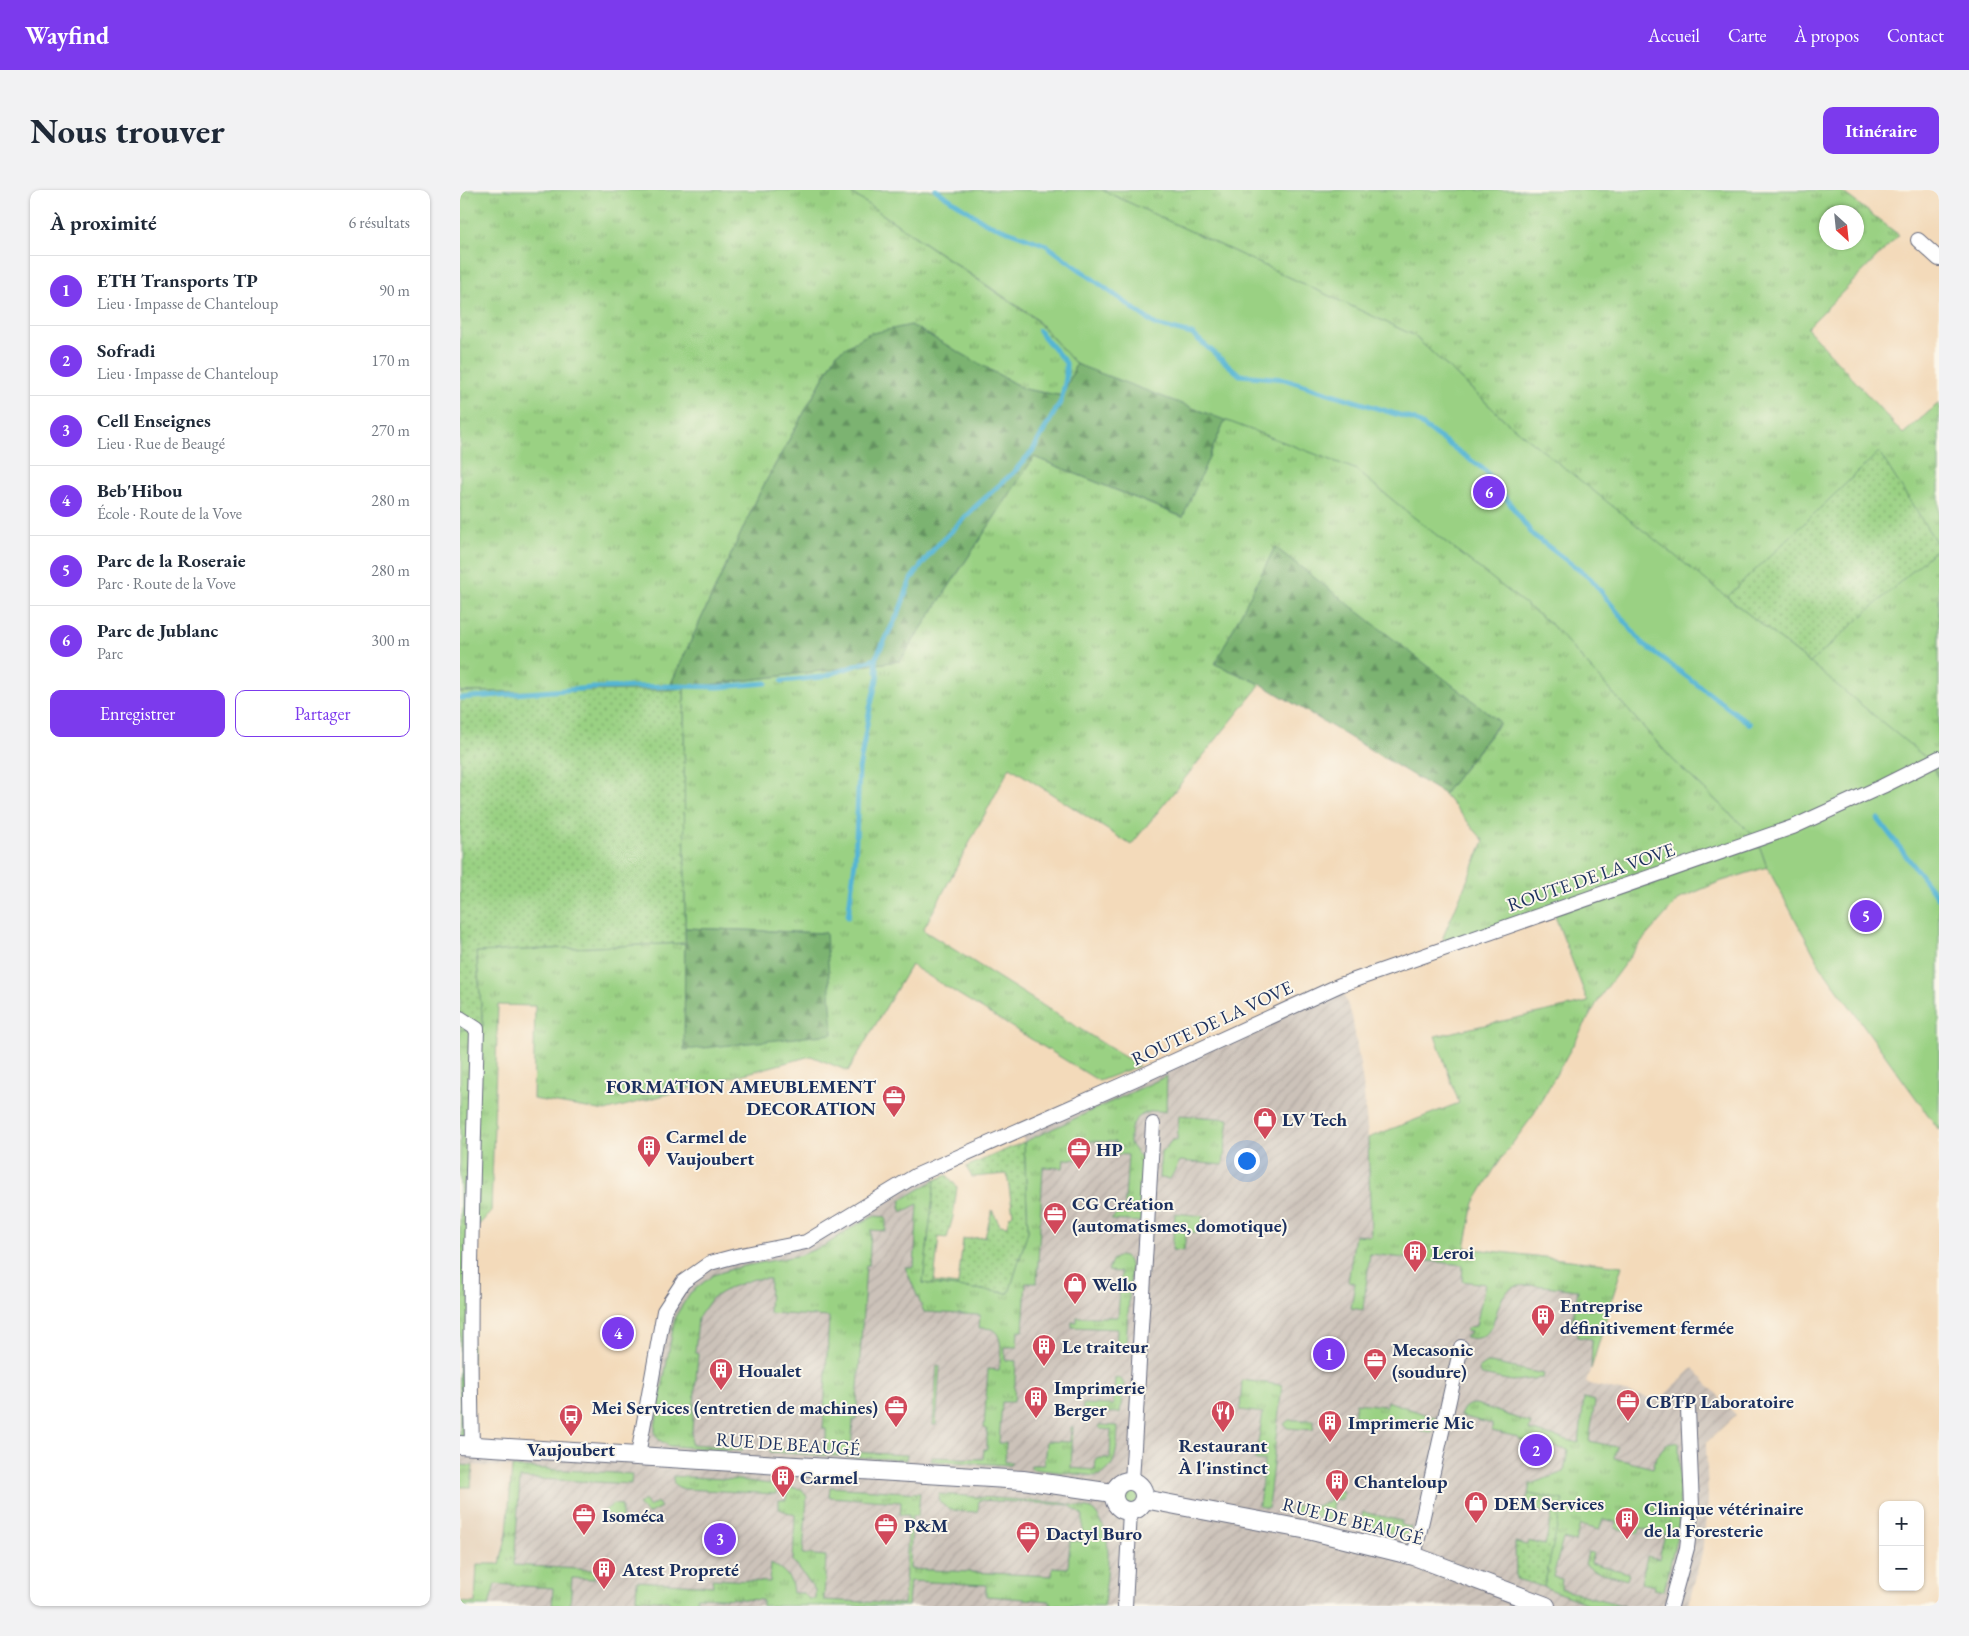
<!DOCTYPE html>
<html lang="fr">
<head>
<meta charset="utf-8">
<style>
	body { margin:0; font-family:"EB Garamond",serif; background:#f2f2f3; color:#1f2937 }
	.controls { position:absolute; right:15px; bottom:15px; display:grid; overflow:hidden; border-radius:10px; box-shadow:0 1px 4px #0004 }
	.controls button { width:45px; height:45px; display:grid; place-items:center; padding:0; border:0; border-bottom:1px solid #e0e1e3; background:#fff; color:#1f2937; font:25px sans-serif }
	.compass { position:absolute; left:1359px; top:15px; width:45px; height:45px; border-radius:50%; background:#fff; box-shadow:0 1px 4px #0004; rotate:153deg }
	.you { position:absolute; left:786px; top:970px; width:18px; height:18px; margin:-12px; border:4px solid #fff; border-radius:50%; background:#1a73e8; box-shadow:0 0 0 8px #1a73e833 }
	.badge { display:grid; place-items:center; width:32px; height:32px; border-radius:50%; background:#7c3aed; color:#fff; font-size:16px; font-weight:700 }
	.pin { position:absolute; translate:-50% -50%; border:2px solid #fff; box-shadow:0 1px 5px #0006 }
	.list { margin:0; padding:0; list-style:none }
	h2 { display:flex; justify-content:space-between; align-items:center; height:65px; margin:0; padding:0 20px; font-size:21px }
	h2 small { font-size:16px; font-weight:400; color:#747a83 }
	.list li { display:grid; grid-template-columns:32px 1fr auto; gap:15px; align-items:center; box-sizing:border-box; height:70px; padding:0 20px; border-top:1px solid #e0e1e3 }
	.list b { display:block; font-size:19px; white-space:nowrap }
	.list p { margin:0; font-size:16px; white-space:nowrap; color:#747a83 }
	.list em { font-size:16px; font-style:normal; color:#747a83 }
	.actions { display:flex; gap:10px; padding:15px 20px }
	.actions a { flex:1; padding:11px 0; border:1px solid #7c3aed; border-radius:10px; text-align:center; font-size:18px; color:#7c3aed }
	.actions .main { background:#7c3aed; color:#fff }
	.map { position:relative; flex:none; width:1479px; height:1416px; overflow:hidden; border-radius:10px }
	header { display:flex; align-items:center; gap:30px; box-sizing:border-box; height:70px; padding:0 25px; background:#7c3aed; color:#fff }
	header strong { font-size:24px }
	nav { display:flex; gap:28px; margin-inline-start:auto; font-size:18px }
	.intro { display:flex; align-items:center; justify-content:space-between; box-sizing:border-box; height:120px; padding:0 30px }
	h1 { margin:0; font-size:35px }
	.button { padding:12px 22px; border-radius:10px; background:#7c3aed; color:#fff; font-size:18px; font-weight:700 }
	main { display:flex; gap:30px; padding:0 30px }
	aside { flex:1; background:#fff; border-radius:10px; box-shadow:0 1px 4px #0004 }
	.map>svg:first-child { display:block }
	.built { fill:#e5d0b7 }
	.industrial { fill:url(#industrial-furrows) }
	.grass { fill:url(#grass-tufts); stroke:#5a8070; fill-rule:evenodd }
	.forest { fill:url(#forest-firs); stroke:#4b7168 }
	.park { fill:#9ad183; stroke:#5a8070 }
	.garden { fill:url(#garden-dots); stroke:#5a8070 }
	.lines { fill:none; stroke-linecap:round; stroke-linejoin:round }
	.stream { stroke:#55b5d4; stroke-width:5 }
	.minor-casing { stroke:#676b7e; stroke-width:16 }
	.tertiary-casing { stroke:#676b7e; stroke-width:20 }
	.minor { stroke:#fff; stroke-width:14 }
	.tertiary { stroke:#fff; stroke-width:18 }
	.labels { text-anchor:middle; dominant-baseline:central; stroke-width:4; stroke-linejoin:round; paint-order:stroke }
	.street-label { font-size:19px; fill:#1b2f5e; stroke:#fbf7ec }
	.poi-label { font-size:19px; font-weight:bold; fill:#1b2f5e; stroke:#fbf7ec; text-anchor:start }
</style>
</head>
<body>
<header>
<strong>Wayfind</strong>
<nav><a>Accueil</a><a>Carte</a><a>À propos</a><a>Contact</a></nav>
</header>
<div class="intro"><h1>Nous trouver</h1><a class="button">Itinéraire</a></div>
<main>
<aside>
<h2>À proximité<small>6 résultats</small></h2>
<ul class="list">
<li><span class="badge">1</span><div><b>ETH Transports TP</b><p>Lieu · Impasse de Chanteloup</p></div><em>90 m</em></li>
<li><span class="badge">2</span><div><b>Sofradi</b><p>Lieu · Impasse de Chanteloup</p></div><em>170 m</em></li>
<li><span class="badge">3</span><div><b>Cell Enseignes</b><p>Lieu · Rue de Beaugé</p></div><em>270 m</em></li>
<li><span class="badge">4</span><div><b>Beb'Hibou</b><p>École · Route de la Vove</p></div><em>280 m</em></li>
<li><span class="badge">5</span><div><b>Parc de la Roseraie</b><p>Parc · Route de la Vove</p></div><em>280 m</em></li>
<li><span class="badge">6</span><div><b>Parc de Jublanc</b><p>Parc</p></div><em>300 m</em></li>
</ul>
<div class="actions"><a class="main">Enregistrer</a><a>Partager</a></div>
</aside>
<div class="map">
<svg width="1479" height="1416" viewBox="0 0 1479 1416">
	<defs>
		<pattern id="industrial-furrows" width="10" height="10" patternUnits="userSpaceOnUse" patternTransform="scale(1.25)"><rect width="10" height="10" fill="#ccc2b9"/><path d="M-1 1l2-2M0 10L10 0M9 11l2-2" fill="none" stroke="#afa7a1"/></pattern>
		<pattern id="grass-tufts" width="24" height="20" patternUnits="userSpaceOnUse" patternTransform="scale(1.25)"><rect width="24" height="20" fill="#9ad183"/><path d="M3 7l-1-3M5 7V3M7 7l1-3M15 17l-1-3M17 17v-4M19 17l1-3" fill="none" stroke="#7daa6e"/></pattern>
		<pattern id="forest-firs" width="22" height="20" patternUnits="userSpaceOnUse" patternTransform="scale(1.25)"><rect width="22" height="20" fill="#7bb371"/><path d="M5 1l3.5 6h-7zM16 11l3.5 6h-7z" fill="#649260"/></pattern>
		<pattern id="garden-dots" width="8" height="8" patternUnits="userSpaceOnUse" patternTransform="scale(1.25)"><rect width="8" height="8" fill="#9ad183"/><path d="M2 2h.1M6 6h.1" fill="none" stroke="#7daa6e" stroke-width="1.8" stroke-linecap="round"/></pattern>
	</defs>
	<rect width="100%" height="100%" fill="#fbf7ec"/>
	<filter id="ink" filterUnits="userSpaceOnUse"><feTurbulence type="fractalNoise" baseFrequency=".02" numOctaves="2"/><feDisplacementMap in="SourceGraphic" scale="10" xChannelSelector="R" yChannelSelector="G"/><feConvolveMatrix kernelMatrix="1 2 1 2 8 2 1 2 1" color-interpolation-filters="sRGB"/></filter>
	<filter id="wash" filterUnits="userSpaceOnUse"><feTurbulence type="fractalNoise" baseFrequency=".0096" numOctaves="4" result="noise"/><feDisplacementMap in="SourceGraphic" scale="20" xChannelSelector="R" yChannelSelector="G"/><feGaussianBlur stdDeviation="1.12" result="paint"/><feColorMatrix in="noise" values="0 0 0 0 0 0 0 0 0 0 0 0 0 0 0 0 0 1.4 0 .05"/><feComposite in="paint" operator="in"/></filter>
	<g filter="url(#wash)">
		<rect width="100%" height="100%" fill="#f3daba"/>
		<polygon class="built" points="0,1275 52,1277 47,1343 29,1416 0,1416"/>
		<polygon class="industrial" points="880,795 892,826 903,893 908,948 911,1046 1162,1076 1126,1193 1199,1210 1233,1178 1276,1225 1246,1253 1248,1310 1242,1363 1228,1416 29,1416 47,1343 52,1277 0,1275 0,1255 178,1265 204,1121 250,1073 326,1057 470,979 475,990 463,1093 549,1103 568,1041 564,952 561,939"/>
		<g class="grass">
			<polygon points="0,0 387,0 575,129 616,174 603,206 564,199 451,135 377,163 300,302 208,500 0,502"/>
			<path d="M642 0H1380L1439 45 1347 138 1443 244 1479 213V590L1471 572 1048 233 953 145ZM1366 22H1396V52H1366Z"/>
			<path d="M765 230 895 279 951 325 1092 435 1212 569 1297 649 1307 677 1259 692 1219 709 1180 753 1142 804 1072 927 1038 973 1014 1013 1005 1058 1162 1076 1131 1179 1132 1149 1117 1147V1140L1111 1139 1118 1100C1102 1099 1061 1090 1049 1100 1031 1113 1040 1157 1005 1147L1011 1142 1005 1141 1009 1137 1016 1136 1025 1094 1002 1091 1003 1075 910 1064 903 1120 891 1118 895 1093 888 1092 895 1045 911 1046 908 948 999 913 975 846 1128 812 1093 721 986 758 983 747 1024 651 984 604 1040 533 755 474 801 494 671 655 550 577 463 740 679 876 639 891 451 775 388 881 351 866 145 921 73 909 75 816 38 815 31 1022 12 1042V1255H0V840L23 836 16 762 225 753V860L366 743 225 738 224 498 440 471 574 267 722 327Z"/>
			<path d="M707 886 706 922C689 918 671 926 670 945 670 946 670 953 670 953 672 958 677 963 680 966L685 967 681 1032 651 1030 656 1024H664L668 965 654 964 655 952 630 951 628 970 604 969 603 978 583 977 577 1093H566L563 1141H558L557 1157H545V1170L556 1171 554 1212H542L539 1253H546L545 1272H552L550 1275 471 1271 472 1267 523 1269 524 1259H527V1239L524 1238 528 1179 539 1180C540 1169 545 1144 531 1139 528 1138 523 1138 519 1138L520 1125 464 1122 445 1077H454L458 1014 442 1022 440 1017 441 1010 475 990 463 1093 549 1103 568 1041 564 952Z"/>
			<polygon points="719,925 769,929 763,975 720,971 710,989 699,988 701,961 705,959 712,950 717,950"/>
			<polygon points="715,1023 743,1026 741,1043 726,1042 724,1061 712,1060"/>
			<polygon points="415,1026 426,1027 426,1041 411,1040 409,1075 406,1075 396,1230 393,1230 391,1262 447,1265 446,1270 310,1262 310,1258 362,1261 362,1252 366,1252 366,1239 363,1239 369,1127 309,1123 310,1089 294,1089 271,1097 252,1108 238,1128 235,1163 238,1164 231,1254 283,1257 282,1261 209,1256 199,1250 195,1244 195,1237 215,1127 230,1103 253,1085 279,1077 341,1065 366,1055 396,1035"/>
			<polygon points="659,1066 665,1067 669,1071 671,1080 666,1154 660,1162 656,1163 657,1139 612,1137 612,1132 617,1132 617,1127 658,1127 661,1082 648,1081 652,1070"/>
			<polygon points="1026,1173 1031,1173 1084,1184 1083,1188 1052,1191 1022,1185 1020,1184 1019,1178"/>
			<polygon points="477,1175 480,1176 476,1235 473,1235"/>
			<polygon points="655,1188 661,1189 664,1194 660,1223 622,1222 623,1214 653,1215"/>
			<polygon points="782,1190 822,1195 808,1318 799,1316 804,1271 795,1270 803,1223 780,1220"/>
			<path d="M1124 1208 1135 1211 1129 1251 1157 1257 1154 1268 1193 1278 1196 1267 1206 1254 1219 1252 1220 1320 1218 1341 1204 1401 1194 1399 1195 1396 1181 1393 1187 1366 1199 1369 1205 1344 1180 1338 1178 1344 1155 1338 1156 1332 1143 1329 1139 1340 1120 1335 1115 1352 1103 1349 1093 1387 1102 1389 1101 1399 1165 1416H1133L1084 1397 1102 1310 1068 1304 1070 1294 1104 1282 1108 1260 1058 1249V1247L1032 1241V1234L1000 1226C1003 1217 1007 1214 1016 1214L1071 1233 1069 1240 1119 1253Z"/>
			<polygon points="927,1211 976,1228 972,1243 894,1226 896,1213 926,1216"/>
			<polygon points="829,1230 854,1230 853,1240 827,1238 824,1234"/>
			<path d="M640 1235 658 1236C657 1254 659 1282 635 1286L572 1279 570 1276 572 1275H584L586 1251 610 1252 611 1237H613L611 1278 635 1280 636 1268H650L651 1240 640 1239 638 1236Z"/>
			<polygon points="0,1275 13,1276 11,1297 0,1297"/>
			<polygon points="52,1277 172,1284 171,1294 60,1288 54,1375 135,1380 134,1389 112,1388 110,1416 92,1416 93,1398 35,1394 29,1416 0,1416 0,1412 15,1413 17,1374 40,1374 47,1343"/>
			<path d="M213 1286 280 1290 317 1295 316 1304 224 1299C215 1296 213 1295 213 1286Z"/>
			<circle cx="669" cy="1306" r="9"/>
			<path d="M328 1297 342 1299 347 1307 343 1364 366 1366 364 1410 444 1414 449 1325H440L441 1312 369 1307 370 1297 460 1303 458 1326H452L450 1379 592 1386 593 1377 608 1378 610 1351H622L623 1326 609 1315 519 1310 518 1322C502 1321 481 1324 478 1304L603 1313 632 1319C657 1345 646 1383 644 1416H590V1411L526 1406V1395L450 1391 448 1416H302V1410L237 1407V1416H209V1411L176 1409 177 1391 253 1396 252 1389 310 1392 311 1373C325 1381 332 1387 333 1403H343L349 1409H355V1400L333 1371 335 1325 319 1319V1310H326Z"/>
			<path d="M871 1299 883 1301 882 1310 873 1309 871 1331 830 1321V1318C844 1313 853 1321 870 1310Z"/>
			<polygon points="184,1310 189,1317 197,1312 201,1317 188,1324 178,1315"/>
			<polygon points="153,1314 162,1315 162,1329 156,1335 144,1321"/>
			<polygon points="903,1322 942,1331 941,1335 951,1337 950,1342 945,1346 900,1336"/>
			<polygon points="1128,1362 1133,1363 1131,1373 1169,1383 1167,1390 1132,1380 1125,1374"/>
		</g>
		<g class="forest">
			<polygon points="451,135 564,199 603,206 616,174 765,230 723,327 574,267 440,471 208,500 300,302 377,163 408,144"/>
			<polygon points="815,357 1040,532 984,604 801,494 755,474"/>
			<polygon points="225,738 366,743 373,844 224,860"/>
		</g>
		<polygon class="park" points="387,0 642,0 953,145 1048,233 1350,473 1471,572 1479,590 1479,940 1360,775 1307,677 1297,649 1212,569 1092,435 951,325 895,279 616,174 575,128"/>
		<g class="garden">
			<polygon points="1419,262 1479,357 1350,473 1267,407"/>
			<polygon points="224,498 225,753 16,762 23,836 0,840 0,502 208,500"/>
			<polygon points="564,952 568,1041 549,1103 463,1093 475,990 487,985 497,997 493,1027 487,1048 479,1047 474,1092 498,1095 503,1049 525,1047 532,1020 540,1035 547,1036 549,1027 553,1024 547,984 512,987 506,977"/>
			<polygon points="1068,1304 1103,1310 1084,1397 1056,1389 1055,1352 1067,1355 1068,1351 1085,1355 1092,1324 1064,1318"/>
		</g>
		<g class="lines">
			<g class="stream">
				<polyline points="476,0 526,33 586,55 696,135 732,144 780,185 824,189 955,230 1026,281 1073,345 1131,389 1183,454 1290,534"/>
				<polyline points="322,491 362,487 415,469 439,422 451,389 473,360 516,316 555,281 573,260 601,211 606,188 606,173 579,141"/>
				<polyline points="0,508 132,498 218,496 258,497 306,493"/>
				<polyline points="1418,629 1479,709"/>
				<polyline points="388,727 395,671 399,579 410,518 418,485 415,469"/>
			</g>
		</g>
	</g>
	<g filter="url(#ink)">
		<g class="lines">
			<g class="minor-casing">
				<g id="minor">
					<polyline points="1458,50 1479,69"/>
					<path d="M0 828 17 839C13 977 8 1116 12 1255"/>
					<polyline points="178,1265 204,1121 223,1092 250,1073 276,1066 346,1052 455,986 675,889 880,795 1333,637 1423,596 1479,568"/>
					<polyline points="672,1291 693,934"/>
					<polyline points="954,1366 1001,1157"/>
					<polyline points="665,1416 670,1321"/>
					<polyline points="1211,1416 1227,1358 1232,1316 1228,1219"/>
				</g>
			</g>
			<g class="tertiary-casing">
				<g id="tertiary">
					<polyline points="0,1255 563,1290 653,1303"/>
					<circle cx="669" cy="1306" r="15"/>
					<polyline points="684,1309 848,1340 954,1366 1086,1416"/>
				</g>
			</g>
			<use href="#minor" class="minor"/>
			<use href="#tertiary" class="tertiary"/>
		</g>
	</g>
	<defs>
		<g id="office-pin" transform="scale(1.25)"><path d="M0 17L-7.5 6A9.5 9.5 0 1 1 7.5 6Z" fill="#d1495b" stroke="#fbf7ec"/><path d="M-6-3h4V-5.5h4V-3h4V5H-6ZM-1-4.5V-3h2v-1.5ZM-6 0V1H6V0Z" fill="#fff"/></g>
		<g id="shop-pin" transform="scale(1.25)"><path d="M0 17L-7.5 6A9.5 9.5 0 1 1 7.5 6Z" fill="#d1495b" stroke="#fbf7ec"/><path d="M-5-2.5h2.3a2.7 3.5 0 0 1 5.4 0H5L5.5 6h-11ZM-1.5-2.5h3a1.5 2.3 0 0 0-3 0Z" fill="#fff"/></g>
		<g id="building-pin" transform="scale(1.25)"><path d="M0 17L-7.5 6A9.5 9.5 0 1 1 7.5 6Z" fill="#d1495b" stroke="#fbf7ec"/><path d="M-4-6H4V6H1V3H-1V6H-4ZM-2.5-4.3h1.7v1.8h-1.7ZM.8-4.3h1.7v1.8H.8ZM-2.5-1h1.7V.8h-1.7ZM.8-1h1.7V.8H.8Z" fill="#fff"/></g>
		<g id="restaurant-pin" transform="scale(1.25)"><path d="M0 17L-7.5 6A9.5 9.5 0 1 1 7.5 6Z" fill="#d1495b" stroke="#fbf7ec"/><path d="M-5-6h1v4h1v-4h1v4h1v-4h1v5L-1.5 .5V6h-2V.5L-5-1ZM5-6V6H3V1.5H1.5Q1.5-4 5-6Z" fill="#fff"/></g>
		<g id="bus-pin" transform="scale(1.25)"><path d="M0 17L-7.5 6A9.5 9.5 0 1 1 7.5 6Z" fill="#d1495b" stroke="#fbf7ec"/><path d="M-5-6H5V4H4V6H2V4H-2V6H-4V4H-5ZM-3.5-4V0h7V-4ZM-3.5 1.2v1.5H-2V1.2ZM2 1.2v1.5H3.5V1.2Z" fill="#fff"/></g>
	</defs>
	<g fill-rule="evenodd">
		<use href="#office-pin" x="434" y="907"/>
		<use href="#shop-pin" x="805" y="929"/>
		<use href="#building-pin" x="189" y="957"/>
		<use href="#office-pin" x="619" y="959"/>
		<use href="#office-pin" x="595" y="1024"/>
		<use href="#building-pin" x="955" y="1062"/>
		<use href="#shop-pin" x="615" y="1094"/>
		<use href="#building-pin" x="1083" y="1126"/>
		<use href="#building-pin" x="584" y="1156"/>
		<use href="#office-pin" x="915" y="1170"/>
		<use href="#building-pin" x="261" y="1180"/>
		<use href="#building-pin" x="576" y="1208"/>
		<use href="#office-pin" x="1168" y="1211"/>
		<use href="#office-pin" x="436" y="1217"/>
		<use href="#restaurant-pin" x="763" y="1222"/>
		<use href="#bus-pin" x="111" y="1226"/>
		<use href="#building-pin" x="870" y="1232"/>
		<use href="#building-pin" x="323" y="1287"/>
		<use href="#building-pin" x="877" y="1291"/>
		<use href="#shop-pin" x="1016" y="1313"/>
		<use href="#office-pin" x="124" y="1325"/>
		<use href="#building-pin" x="1167" y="1329"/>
		<use href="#office-pin" x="426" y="1335"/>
		<use href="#office-pin" x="568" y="1343"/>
		<use href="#building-pin" x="144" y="1379"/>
	</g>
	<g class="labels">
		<g class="street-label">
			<text transform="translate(1131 687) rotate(-19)">ROUTE DE LA VOVE</text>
			<text transform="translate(752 833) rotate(-25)">ROUTE DE LA VOVE</text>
			<text transform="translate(328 1254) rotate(4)">RUE DE BEAUGÉ</text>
			<text transform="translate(893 1331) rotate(14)">RUE DE BEAUGÉ</text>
		</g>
		<g class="poi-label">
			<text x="416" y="896" text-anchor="end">FORMATION AMEUBLEMENT<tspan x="416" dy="22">DECORATION</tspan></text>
			<text x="822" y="929">LV Tech</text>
			<text x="206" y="946">Carmel de<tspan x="206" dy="22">Vaujoubert</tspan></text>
			<text x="636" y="959">HP</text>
			<text x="612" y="1013">CG Création<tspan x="612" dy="22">(automatismes, domotique)</tspan></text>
			<text x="972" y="1062">Leroi</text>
			<text x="632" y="1094">Wello</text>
			<text x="1100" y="1115">Entreprise<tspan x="1100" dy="22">définitivement fermée</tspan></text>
			<text x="602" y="1156">Le traiteur</text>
			<text x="932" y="1159">Mecasonic<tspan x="932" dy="22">(soudure)</tspan></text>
			<text x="278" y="1180">Houalet</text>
			<text x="594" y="1197">Imprimerie<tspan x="594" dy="22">Berger</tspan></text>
			<text x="1186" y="1211">CBTP Laboratoire</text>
			<text x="418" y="1217" text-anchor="end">Mei Services (entretien de machines)</text>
			<text x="888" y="1232">Imprimerie Mic</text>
			<text x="763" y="1255" text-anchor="middle">Restaurant<tspan x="763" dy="22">À l'instinct</tspan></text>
			<text x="111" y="1259" text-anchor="middle">Vaujoubert</text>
			<text x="340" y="1287">Carmel</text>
			<text x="894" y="1291">Chanteloup</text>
			<text x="1034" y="1313">DEM Services</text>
			<text x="1184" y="1318">Clinique vétérinaire<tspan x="1184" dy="22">de la Foresterie</tspan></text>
			<text x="142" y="1325">Isoméca</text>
			<text x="444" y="1335">P&amp;M</text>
			<text x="586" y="1343">Dactyl Buro</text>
			<text x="162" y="1379">Atest Propreté</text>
		</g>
	</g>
</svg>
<div class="controls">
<button>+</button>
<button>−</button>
</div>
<svg class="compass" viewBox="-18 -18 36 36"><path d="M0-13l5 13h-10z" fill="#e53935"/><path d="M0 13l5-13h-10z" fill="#747a83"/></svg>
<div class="you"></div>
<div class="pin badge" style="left:869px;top:1164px">1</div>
<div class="pin badge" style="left:1076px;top:1260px">2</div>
<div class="pin badge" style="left:260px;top:1349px">3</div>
<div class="pin badge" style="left:158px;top:1143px">4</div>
<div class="pin badge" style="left:1406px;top:726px">5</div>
<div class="pin badge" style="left:1029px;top:302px">6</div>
</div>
</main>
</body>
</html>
